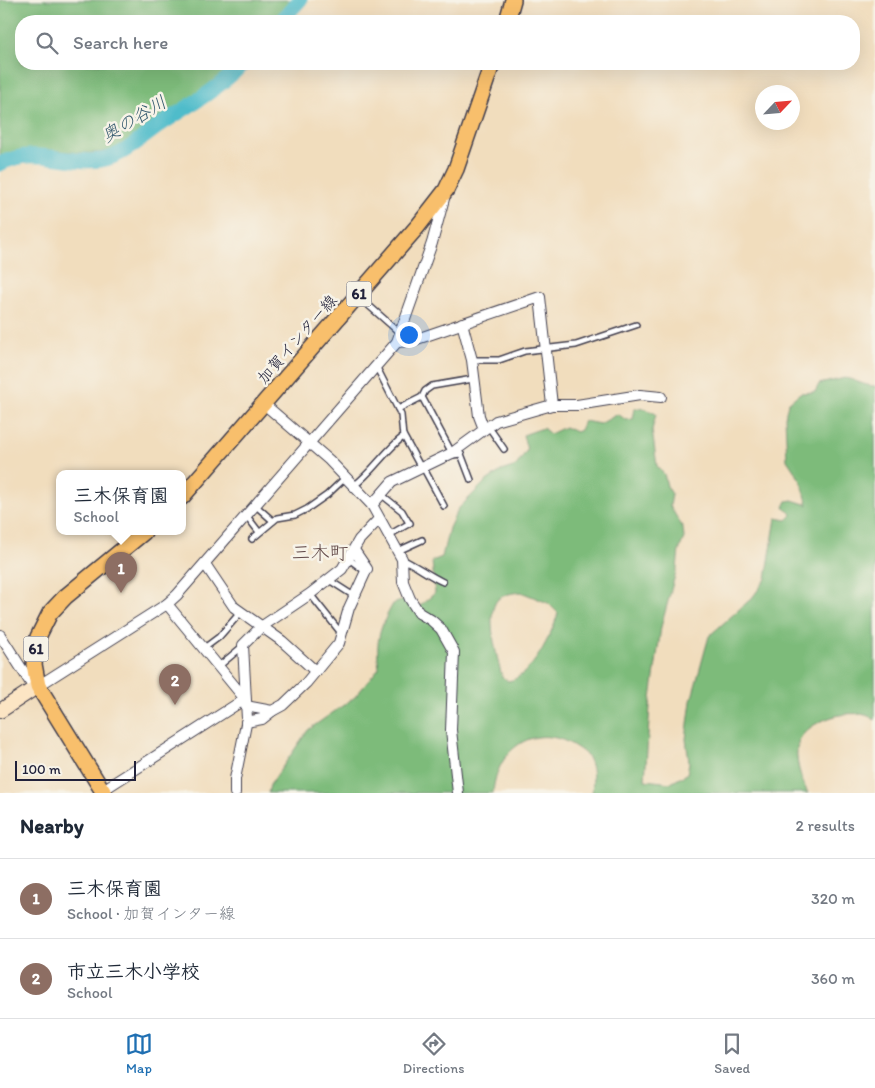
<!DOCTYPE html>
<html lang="en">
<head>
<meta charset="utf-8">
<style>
	body { margin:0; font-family:Itim,"Klee One",sans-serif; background:#f6f6f7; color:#1f2937 }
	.compass { position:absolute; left:755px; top:85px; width:45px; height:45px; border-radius:50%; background:#fff; box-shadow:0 5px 20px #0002; rotate:64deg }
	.scale { position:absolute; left:15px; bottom:12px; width:121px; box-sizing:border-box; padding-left:5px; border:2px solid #22223b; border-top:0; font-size:14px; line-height:18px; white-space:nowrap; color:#22223b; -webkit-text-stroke:4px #f7f3e8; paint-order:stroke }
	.you { position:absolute; left:408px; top:334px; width:18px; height:18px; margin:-12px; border:4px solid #fff; border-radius:50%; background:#1a73e8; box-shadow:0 0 0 8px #1a73e833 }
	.badge { display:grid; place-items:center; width:32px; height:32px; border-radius:50%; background:#1f6fb2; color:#fff; font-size:16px; font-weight:700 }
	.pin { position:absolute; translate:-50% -41px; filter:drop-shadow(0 1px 2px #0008) }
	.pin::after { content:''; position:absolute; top:26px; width:18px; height:15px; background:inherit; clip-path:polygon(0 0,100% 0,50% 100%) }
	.popup { position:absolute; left:56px; top:470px; width:130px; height:65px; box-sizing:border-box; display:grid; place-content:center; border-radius:10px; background:#fff; filter:drop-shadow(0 1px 4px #0005); font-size:16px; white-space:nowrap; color:#747a83 }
	.popup b { font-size:19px; color:#1f2937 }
	.popup::after { content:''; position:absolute; left:50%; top:100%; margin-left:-10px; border:10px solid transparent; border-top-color:#fff }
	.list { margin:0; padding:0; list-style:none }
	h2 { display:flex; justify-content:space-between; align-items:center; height:65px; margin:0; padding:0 20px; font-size:21px }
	h2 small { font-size:16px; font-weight:400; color:#747a83 }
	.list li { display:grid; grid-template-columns:32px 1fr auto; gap:15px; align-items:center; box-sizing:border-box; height:80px; padding:0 20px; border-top:1px solid #e0e1e3 }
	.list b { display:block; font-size:19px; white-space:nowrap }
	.list p { margin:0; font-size:16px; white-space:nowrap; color:#747a83 }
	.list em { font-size:16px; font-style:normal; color:#747a83 }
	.icon { flex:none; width:28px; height:28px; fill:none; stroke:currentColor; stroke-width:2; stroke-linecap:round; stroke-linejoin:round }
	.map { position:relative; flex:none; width:875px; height:793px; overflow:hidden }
	.search { position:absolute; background:#fff; box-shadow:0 5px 20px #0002; left:15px; right:15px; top:15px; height:55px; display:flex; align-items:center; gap:12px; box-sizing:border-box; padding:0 18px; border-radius:20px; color:#747a83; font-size:19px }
	.sheet { height:225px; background:#fff }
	nav { display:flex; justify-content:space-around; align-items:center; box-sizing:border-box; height:70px; border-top:1px solid #e0e1e3; background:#fff; font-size:14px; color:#747a83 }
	nav a { display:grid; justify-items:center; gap:2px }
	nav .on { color:#1f6fb2 }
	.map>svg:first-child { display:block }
	.forest { fill:#7dbb7a; stroke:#506e5a; fill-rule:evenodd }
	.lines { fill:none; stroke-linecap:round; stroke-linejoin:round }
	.river { stroke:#50bcca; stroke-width:15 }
	.lane-casing { stroke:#413e4e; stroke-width:8 }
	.street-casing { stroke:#413e4e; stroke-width:12 }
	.secondary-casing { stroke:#413e4e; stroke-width:16 }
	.primary-casing { stroke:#413e4e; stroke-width:18 }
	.lane { stroke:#fff; stroke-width:5 }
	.street { stroke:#fff; stroke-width:10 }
	.secondary { stroke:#fce5c4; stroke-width:14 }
	.primary { stroke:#f8bf6c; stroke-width:15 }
	.labels { text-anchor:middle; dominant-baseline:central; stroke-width:5; stroke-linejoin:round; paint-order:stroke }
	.shield { fill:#f7f3e8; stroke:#62616f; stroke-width:1 }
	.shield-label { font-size:15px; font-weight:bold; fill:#22223b }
	.street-label { font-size:16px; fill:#22223b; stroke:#f7f3e8 }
	.water-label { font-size:18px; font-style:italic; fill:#32586d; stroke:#f7f3e8 }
	.quarter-label { font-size:19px; fill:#644c4b; stroke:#f7f3e8 }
</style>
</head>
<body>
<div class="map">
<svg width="875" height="793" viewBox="0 0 875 793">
	<rect width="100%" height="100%" fill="#f7f3e8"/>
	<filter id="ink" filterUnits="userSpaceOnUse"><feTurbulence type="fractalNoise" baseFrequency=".02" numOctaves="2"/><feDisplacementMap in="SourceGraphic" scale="10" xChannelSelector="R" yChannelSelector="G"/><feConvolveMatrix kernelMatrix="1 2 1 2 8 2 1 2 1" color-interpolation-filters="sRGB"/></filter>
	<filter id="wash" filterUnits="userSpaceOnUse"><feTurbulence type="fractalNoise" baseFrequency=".0096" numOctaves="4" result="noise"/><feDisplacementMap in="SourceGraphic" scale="20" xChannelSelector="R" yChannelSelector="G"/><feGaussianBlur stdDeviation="1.12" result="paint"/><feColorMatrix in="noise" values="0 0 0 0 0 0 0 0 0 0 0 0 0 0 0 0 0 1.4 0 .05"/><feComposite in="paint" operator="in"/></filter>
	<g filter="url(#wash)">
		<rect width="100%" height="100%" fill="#f1ddbd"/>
		<g class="forest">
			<path d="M0 0H293L274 21H21V64H236L213 87 113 150C77 161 35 138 0 158Z"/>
			<path d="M845 378C856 380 864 386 875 386V720C857 704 804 720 798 744 794 758 801 780 808 793H592C593 782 594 772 590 762 587 753 579 749 571 744 531 722 496 752 493 793H268L270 785 308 730 355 697 379 668C375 640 380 627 393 604L404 600 414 611 435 593 432 561 442 557 449 528 458 509 485 482 501 471 516 466 527 450 523 435 543 428 550 434 565 427 576 432 580 430 584 421 600 424 618 414 626 420 633 419 635 408 646 409 656 414 652 430 657 466 664 474 667 486 672 494 670 506 683 528 684 538 679 550 677 568 661 627 650 706 645 780 671 783 687 774 689 762 686 739 691 701 709 636 752 598 766 579 776 518 787 520 792 515 784 507 787 501 792 500 808 505 801 481 787 460 785 417 788 403 800 393 815 392 819 384ZM521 592 548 603 558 613C552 634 531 678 508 681L502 677C498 659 484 614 498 599 504 594 513 593 521 592Z"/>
		</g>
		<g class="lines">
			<g class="river">
				<polyline points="281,21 300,0"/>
				<path d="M0 164C35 145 66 165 101 160 122 157 143 137 160 125 190 105 217 90 243 64"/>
			</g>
		</g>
	</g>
	<g filter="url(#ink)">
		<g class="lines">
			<g class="lane-casing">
				<g id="lane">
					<polyline points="358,296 400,333"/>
					<polyline points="472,360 499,360 525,351 576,345 636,325"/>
					<polyline points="422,397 452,453"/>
					<polyline points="398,409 422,397 425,391 432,386 473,379"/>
					<polyline points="488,426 504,449"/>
					<polyline points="403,435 421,468"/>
					<polyline points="453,455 461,454 471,480"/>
					<polyline points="423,467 444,506"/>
					<path d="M355 485C373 471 385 451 403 437L401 415 376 366"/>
					<polyline points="382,495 402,511 409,523"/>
					<polyline points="255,505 273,521"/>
					<polyline points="246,515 259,532"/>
					<polyline points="389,535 410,523"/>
					<polyline points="252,539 277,518 295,515 307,509 327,495 346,477"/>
					<polyline points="398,551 422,540"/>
					<polyline points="349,559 366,572"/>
					<path d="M402 559C417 566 428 575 443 582"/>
					<polyline points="329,580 354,596"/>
					<polyline points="310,594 341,633"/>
					<polyline points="203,649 219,637 240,613"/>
					<polyline points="219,666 243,646"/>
				</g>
			</g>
			<g class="street-casing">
				<g id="street">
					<polyline points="462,323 472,360 479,416 484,429"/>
					<polyline points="397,342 411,341 540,297 552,405"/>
					<polyline points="264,404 329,460 372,505 402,559 403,582 410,599 419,613 431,620 441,629 454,652 451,730 458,793"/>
					<polyline points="372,505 392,482 452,453 496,421 552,405 577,405 640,395 661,397"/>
					<polyline points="205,564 234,607 282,641 313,669 317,670"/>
					<polyline points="167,604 245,699"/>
					<polyline points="0,635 34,688"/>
					<polyline points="38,686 167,604 177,595 397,342 432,243 445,195"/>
					<polyline points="246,706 272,711 283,705 306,683 339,643 349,608 367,569 354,550"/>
					<polyline points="246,722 262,719 272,711"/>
					<polyline points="103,790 245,699"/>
					<polyline points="235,793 235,779 247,719 243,645 261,627 310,594 342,569 359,540 379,519"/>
				</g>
			</g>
			<g class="secondary-casing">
				<polyline id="secondary" points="0,711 38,686"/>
			</g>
			<g class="primary-casing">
				<g id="primary">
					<polyline points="507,21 513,0"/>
					<polyline points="182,497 418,226 446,190 456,169 492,64"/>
					<polyline points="104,793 38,686 34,664 38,637 50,613 65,597 144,532"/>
				</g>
			</g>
			<use href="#lane" class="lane"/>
			<use href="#street" class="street"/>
			<use href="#secondary" class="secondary"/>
			<use href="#primary" class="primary"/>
		</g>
	</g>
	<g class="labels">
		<g class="shield">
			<rect x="346.5" y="281.5" width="25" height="25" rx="4"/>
			<rect x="23.5" y="636.5" width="25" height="25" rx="4"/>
		</g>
		<g class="shield-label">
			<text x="359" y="294">61</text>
			<text x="36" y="649">61</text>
		</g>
		<g class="street-label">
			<text transform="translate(297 339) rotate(-49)">加賀インター線</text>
		</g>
		<g class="water-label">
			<text transform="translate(134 119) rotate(-31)">奥の谷川</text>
		</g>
		<g class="quarter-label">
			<text x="320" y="552">三木町</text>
		</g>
	</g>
</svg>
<svg class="compass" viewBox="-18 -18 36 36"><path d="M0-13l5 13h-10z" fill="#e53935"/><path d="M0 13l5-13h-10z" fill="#747a83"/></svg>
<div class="scale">100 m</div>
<div class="you"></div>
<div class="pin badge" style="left:121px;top:593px;background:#8d6e63">1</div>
<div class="popup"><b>三木保育園</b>School</div>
<div class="pin badge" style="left:175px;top:705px;background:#8d6e63">2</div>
<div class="search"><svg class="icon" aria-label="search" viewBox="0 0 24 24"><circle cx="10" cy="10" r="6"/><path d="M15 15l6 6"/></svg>Search here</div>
</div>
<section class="sheet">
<h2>Nearby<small>2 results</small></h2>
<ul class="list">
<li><span class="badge" style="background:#8d6e63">1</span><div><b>三木保育園</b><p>School · 加賀インター線</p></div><em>320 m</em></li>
<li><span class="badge" style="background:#8d6e63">2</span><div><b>市立三木小学校</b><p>School</p></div><em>360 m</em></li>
</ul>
</section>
<nav>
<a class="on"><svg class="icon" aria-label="map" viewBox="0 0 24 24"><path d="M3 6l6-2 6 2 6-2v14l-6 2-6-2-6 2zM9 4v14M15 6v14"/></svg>Map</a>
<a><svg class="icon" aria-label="directions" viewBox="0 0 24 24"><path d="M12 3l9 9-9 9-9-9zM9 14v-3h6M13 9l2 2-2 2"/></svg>Directions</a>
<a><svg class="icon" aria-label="saved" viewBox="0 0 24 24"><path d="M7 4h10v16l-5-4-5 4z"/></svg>Saved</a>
</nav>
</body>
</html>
